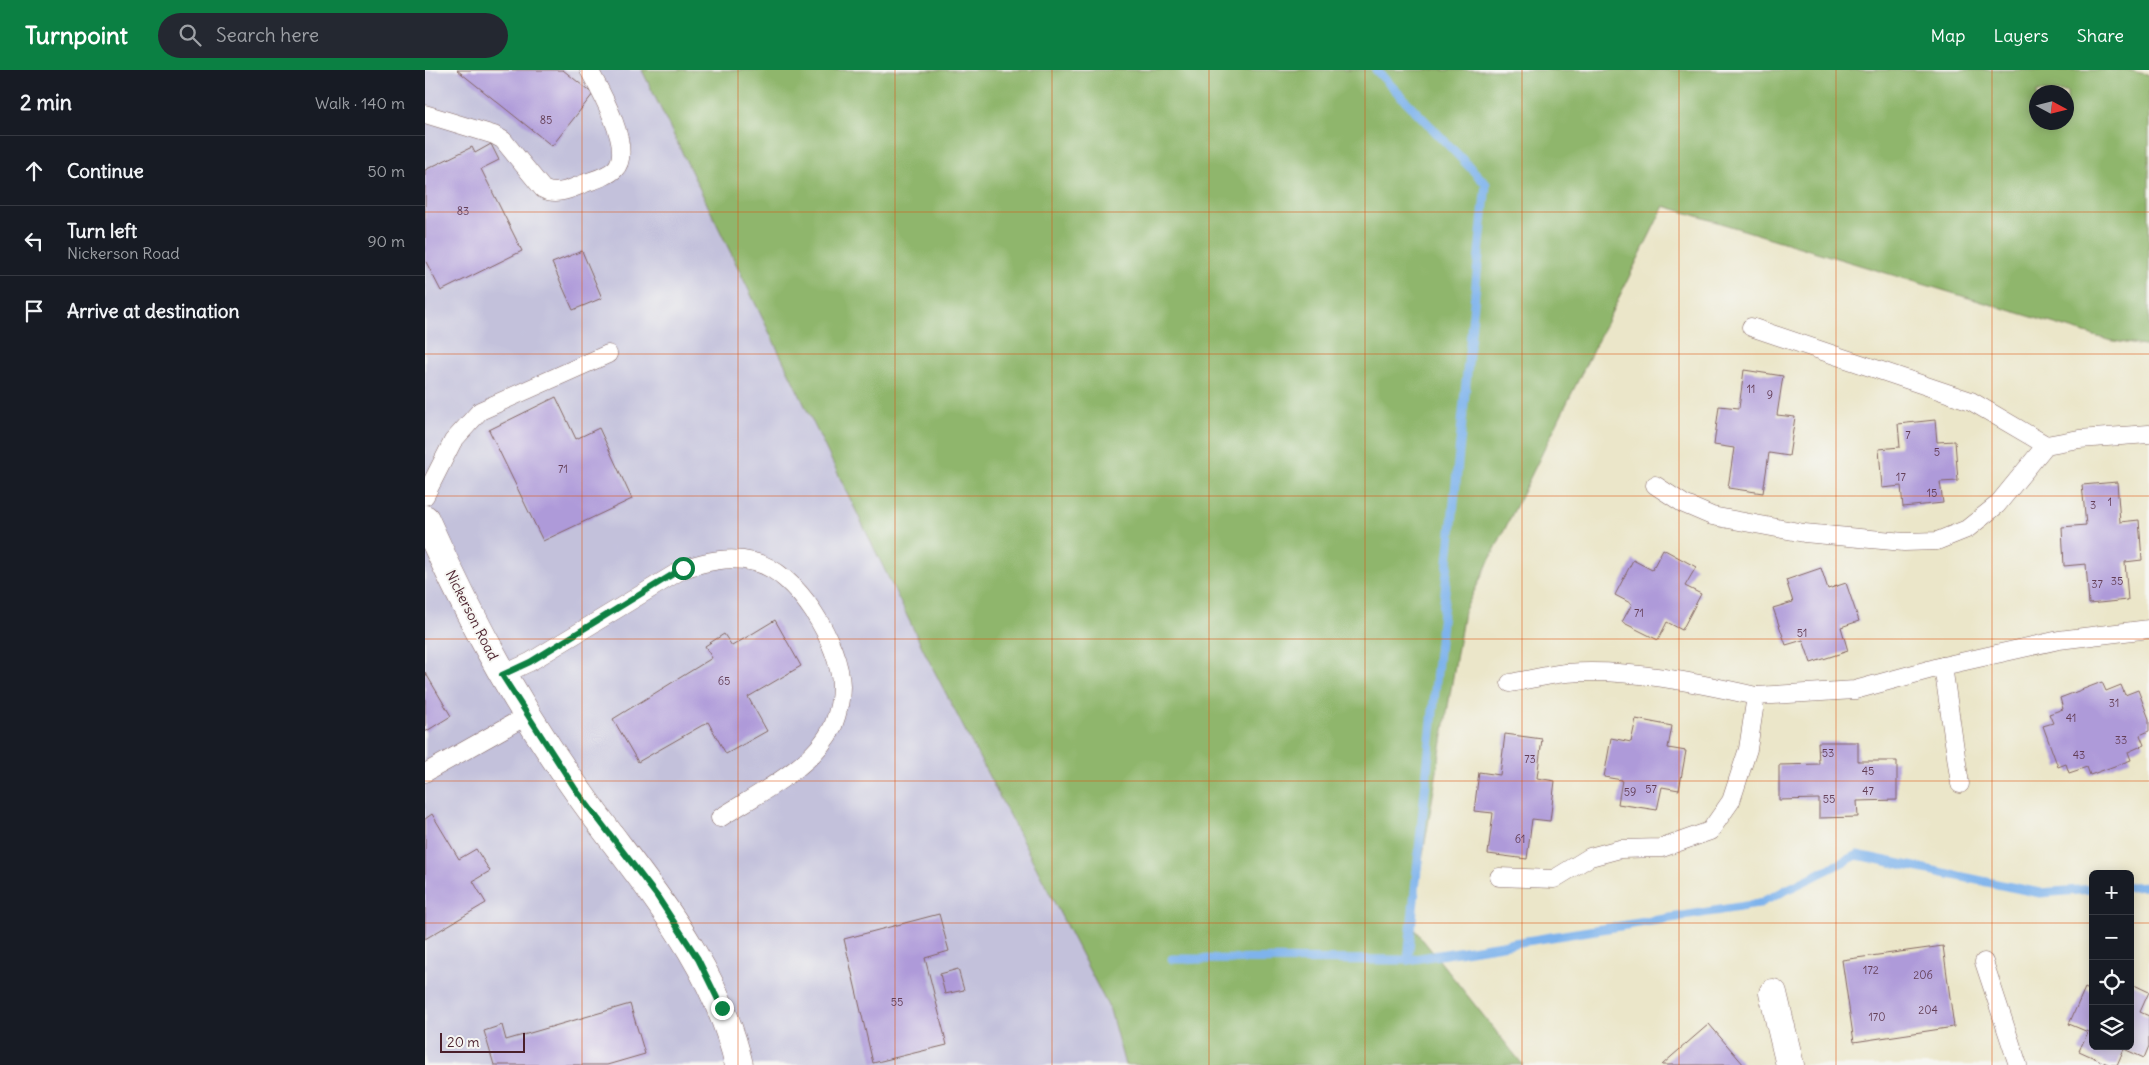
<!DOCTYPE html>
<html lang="en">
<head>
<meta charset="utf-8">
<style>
	body { margin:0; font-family:Delius,sans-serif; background:#242831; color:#f1f3f6 }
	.controls { position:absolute; right:15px; bottom:15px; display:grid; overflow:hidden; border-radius:8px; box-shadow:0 2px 12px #0003 }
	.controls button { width:45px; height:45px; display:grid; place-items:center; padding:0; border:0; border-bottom:1px solid #363941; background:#171b24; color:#f1f3f6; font:25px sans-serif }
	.compass { position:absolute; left:1604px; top:15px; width:45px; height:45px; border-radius:50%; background:#171b24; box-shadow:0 2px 12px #0003; rotate:97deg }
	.scale { position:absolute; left:15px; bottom:12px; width:85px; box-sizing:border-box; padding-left:5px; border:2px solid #4a1f2b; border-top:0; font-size:14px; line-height:18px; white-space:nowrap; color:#4a1f2b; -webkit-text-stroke:4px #f6f6f2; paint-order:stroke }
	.stop { position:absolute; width:15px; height:15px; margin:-11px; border:4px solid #0b8043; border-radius:50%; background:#fff }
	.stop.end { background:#0b8043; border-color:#fff; box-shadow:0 1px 5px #0008 }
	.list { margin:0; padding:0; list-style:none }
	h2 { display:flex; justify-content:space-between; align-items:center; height:65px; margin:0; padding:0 20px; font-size:21px }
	h2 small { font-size:16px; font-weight:400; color:#9ea1a6 }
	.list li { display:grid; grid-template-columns:32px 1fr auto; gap:15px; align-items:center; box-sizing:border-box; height:70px; padding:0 20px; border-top:1px solid #363941 }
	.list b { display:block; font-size:19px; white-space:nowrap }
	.list p { margin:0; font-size:16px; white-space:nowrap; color:#9ea1a6 }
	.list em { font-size:16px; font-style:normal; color:#9ea1a6 }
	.icon { flex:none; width:28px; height:28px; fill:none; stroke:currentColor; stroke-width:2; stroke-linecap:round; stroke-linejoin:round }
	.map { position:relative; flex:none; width:1724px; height:995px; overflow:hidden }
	header { display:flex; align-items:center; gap:30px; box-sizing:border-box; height:70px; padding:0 25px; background:#0b8043; color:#fff }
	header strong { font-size:24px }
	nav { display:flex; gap:28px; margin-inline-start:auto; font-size:18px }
	.search { width:350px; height:45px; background:#242831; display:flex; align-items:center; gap:12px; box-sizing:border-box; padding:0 18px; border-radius:28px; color:#9ea1a6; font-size:19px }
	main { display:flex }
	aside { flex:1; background:#171b24 }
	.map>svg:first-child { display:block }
	.industrial { fill:#c3c1db }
	.forest { fill:#8fb66c; stroke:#6c6a4c; fill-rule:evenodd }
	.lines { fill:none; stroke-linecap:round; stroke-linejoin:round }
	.stream { stroke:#7eb3ec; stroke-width:9 }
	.building { fill:#ae9ad9 }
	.service-casing { stroke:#826562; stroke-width:19 }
	.minor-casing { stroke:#826562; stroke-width:29 }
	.service { stroke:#fff; stroke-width:18 }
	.minor { stroke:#fff; stroke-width:28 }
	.route { stroke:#0b8043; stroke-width:6 }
	.grid { fill:none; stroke:#e0560e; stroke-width:1; stroke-opacity:0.55 }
	.labels { text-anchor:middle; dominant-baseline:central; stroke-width:4; stroke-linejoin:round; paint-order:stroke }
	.number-label { font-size:11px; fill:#633e56 }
	.street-label { font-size:14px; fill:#4a1f2b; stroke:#f6f6f2 }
</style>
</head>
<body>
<header>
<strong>Turnpoint</strong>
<div class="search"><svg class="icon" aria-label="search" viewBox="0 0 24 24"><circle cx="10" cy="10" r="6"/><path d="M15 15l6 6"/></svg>Search here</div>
<nav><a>Map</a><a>Layers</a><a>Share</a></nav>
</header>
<main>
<aside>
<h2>2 min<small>Walk · 140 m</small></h2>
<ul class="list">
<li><svg class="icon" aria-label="ahead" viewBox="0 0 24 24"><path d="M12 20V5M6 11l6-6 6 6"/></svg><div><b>Continue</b></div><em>50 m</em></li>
<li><svg class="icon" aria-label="left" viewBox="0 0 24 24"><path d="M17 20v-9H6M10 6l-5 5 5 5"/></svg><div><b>Turn left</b><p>Nickerson Road</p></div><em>90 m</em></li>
<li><svg class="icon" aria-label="arrive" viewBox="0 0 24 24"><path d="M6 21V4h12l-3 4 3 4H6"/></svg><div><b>Arrive at destination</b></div></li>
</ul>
</aside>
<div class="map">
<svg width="1724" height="995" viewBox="0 0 1724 995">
	<rect width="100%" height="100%" fill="#f6f6f2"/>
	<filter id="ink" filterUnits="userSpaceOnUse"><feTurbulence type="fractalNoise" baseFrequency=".02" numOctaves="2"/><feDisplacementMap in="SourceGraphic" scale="10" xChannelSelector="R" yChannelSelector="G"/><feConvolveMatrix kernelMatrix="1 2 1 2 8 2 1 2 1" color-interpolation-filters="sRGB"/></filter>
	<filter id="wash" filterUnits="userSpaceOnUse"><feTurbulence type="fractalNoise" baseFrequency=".0096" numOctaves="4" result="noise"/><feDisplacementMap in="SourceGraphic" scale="20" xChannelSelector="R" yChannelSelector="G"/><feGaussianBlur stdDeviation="1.12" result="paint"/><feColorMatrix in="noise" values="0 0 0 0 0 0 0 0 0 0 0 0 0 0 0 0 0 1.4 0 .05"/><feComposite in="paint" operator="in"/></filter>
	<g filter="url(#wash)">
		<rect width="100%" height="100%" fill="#ebe6c9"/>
		<polygon class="industrial" points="0,0 218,0 685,940 700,995 0,995"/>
		<path class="forest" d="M217 0H1703L1724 5V277L1683 270 1239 136 1039 542 986 855 1098 995H700L685 940 500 583ZM1612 22H1642V52H1612Z"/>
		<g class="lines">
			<g class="stream">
				<polyline points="951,0 1061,114 983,890"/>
				<polyline points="1705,817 1724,816"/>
				<polyline points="747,889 983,890 1333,834 1432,785 1615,823 1668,819"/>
			</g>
		</g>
		<g id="blocks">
			<g class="building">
				<polygon points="32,0 138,0 168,24 127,76"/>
				<polygon points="66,74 74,90 56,99 97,181 16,221 0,190 0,100 47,77 50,83"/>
				<polygon points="157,181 177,228 148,240 127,193"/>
				<polygon points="1319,300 1358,306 1352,345 1370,347 1364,386 1344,383 1338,423 1303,418 1309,378 1289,375 1294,336 1314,338"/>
				<polygon points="131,327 151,369 174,358 207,429 118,471 64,360"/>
				<polygon points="1510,350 1512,372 1530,371 1533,411 1515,412 1518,433 1478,437 1476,416 1457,418 1454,379 1475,377 1473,354"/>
				<polygon points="1692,412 1695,452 1714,450 1717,490 1700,492 1703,530 1664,534 1661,494 1639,496 1637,457 1661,455 1657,415"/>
				<polygon points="1238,479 1271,497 1260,516 1276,524 1257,560 1242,552 1233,570 1197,552 1207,534 1190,525 1208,490 1227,500"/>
				<polygon points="1396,498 1403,519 1421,513 1434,551 1416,557 1423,581 1386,593 1378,570 1361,575 1348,538 1368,532 1361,510"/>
				<polygon points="350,550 376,596 323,627 342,661 301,684 283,652 213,692 188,649 287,588 280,576 299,564 307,576"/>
				<polygon points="0,602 26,646 0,662"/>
				<polygon points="1677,612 1681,621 1696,615 1700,625 1713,620 1724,649 1724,661 1715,665 1719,675 1703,682 1706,690 1665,705 1662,697 1644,703 1641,694 1633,697 1618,656 1628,653 1624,644 1638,639 1635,628"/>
				<polygon points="1211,649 1247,656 1243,678 1261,681 1254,720 1237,717 1232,740 1193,734 1197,710 1179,707 1186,668 1206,672"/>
				<polygon points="1080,664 1117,669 1112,708 1130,711 1125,751 1107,749 1102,789 1063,784 1068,743 1049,741 1054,702 1075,705"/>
				<polygon points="1393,672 1433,672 1433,691 1472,691 1472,730 1432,731 1433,747 1394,748 1394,729 1354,730 1354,695 1394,694"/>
				<polygon points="7,744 34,789 51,779 65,801 48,811 61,833 0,869 0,749"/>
				<polygon points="514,844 524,881 500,888 522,975 448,993 419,869"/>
				<polygon points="1518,876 1529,957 1429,972 1417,890"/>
				<polygon points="533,899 539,920 520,924 515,904"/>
				<polygon points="1705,913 1724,922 1715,942 1724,946 1724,976 1719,988 1699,979 1692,995 1685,995 1654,981 1663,962 1644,954 1660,918 1668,922 1668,976 1705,976"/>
				<polygon points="205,934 220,984 182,995 69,995 59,961 77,955 81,970"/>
				<polygon points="1284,954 1319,995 1237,995 1247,986"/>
			</g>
		</g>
	</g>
	<g filter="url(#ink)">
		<use href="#blocks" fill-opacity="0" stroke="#826562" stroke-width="1"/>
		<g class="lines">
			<g class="service-casing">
				<g id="service">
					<path d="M0 44 69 65 78 70 118 119C132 126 145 119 158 114 168 110 182 107 190 99 209 80 175 20 164 0"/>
					<polyline points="1326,257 1546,331 1621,375"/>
					<polyline points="1230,415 1259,434 1287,446 1379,463 1479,472 1512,471 1542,459 1572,435 1621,375 1654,369 1724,364"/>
					<polyline points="0,426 28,371 55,341 183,284"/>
					<polyline points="1518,596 1535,714"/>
					<path d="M77 605 105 592 258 499C282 491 304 486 329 492 372 501 415 574 416 616 416 630 413 643 408 656 389 697 332 724 295 748"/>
					<path d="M1085 613C1103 610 1122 605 1141 603 1202 598 1273 613 1331 626"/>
					<polyline points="0,703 103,645"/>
					<polyline points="1074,807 1129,809 1165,787 1195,779 1237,778 1285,761 1306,731 1323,679 1331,626 1430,620 1518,596 1634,570 1724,559"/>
					<polyline points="1559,892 1593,995"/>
				</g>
			</g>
			<g class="minor-casing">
				<g id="minor">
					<path d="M0 449C42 544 92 636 152 720 215 810 288 884 314 995"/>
					<polyline points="1348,923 1365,995"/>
				</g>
			</g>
			<use href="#service" class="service"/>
			<use href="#minor" class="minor"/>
		</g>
	</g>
	<g class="lines" filter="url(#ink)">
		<polyline class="route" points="258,498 105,592 77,605 151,720 232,826 273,889 297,938"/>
	</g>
	<path class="grid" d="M157 0V995M313 0V995M470 0V995M627 0V995M784 0V995M940 0V995M1097 0V995M1254 0V995M1411 0V995M1567 0V995M0 142H1724M0 284H1724M0 426H1724M0 569H1724M0 711H1724M0 853H1668M1705 853H1724"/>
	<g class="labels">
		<g class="number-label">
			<text x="121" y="50">85</text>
			<text x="38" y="141">83</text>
			<text x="1326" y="319">11</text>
			<text x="1345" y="325">9</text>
			<text x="1483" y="365">7</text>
			<text x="1512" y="382">5</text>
			<text x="138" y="399">71</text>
			<text x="1476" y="407">17</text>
			<text x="1507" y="423">15</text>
			<text x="1685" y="432">1</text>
			<text x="1668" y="435">3</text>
			<text x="1692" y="511">35</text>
			<text x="1672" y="514">37</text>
			<text x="1214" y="543">71</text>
			<text x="1377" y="563">51</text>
			<text x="299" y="611">65</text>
			<text x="1689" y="633">31</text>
			<text x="1646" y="648">41</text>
			<text x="1696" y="670">33</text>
			<text x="1403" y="683">53</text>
			<text x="1654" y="685">43</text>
			<text x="1105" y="689">73</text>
			<text x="1443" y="701">45</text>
			<text x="1226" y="719">57</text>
			<text x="1443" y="721">47</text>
			<text x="1205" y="722">59</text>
			<text x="1404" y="729">55</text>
			<text x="1095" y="769">61</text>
			<text x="1446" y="900">172</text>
			<text x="1498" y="905">206</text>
			<text x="472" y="932">55</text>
			<text x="1503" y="940">204</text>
			<text x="1452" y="947">170</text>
		</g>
		<g class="street-label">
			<text transform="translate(47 545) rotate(63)">Nickerson Road</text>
		</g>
	</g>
</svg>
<div class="controls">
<button>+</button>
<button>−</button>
<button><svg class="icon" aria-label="locate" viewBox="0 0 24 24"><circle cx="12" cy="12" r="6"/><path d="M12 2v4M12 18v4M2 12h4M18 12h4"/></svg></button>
<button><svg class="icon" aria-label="layers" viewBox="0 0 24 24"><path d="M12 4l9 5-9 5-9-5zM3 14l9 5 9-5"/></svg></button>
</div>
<svg class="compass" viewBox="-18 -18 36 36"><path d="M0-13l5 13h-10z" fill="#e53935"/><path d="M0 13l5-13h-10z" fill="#9ea1a6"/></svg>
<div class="scale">20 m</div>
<div class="stop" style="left:258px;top:498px"></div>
<div class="stop end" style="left:297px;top:938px"></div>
</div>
</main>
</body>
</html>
